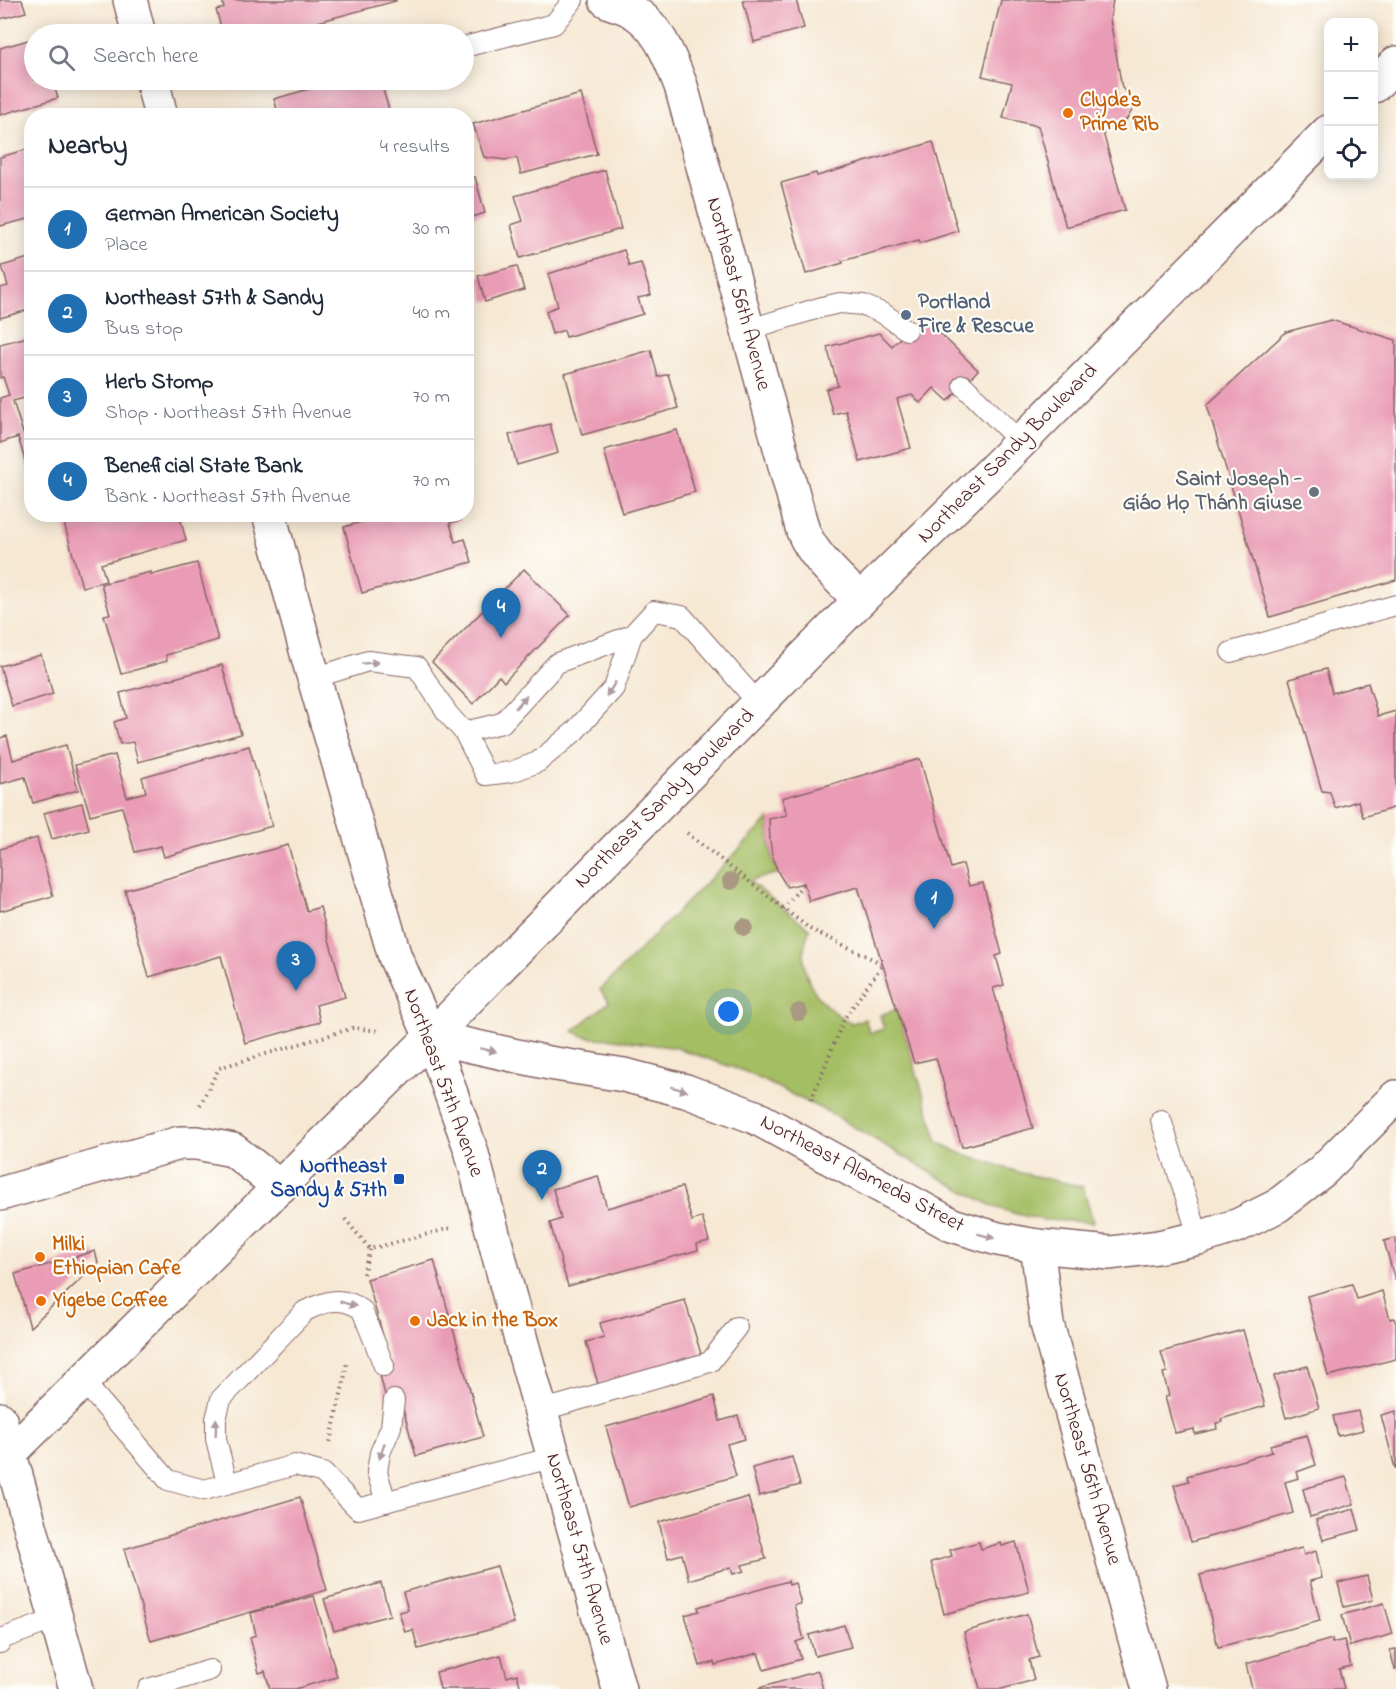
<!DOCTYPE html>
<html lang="en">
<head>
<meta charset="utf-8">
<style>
	body { margin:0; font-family:"Indie Flower",sans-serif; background:#f2f2f3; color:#1f2937 }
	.controls { position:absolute; right:18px; top:18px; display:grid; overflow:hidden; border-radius:12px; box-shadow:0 3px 15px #0003 }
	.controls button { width:54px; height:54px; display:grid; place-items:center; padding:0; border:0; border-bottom:2px solid #e0e1e3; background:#fff; color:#1f2937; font:30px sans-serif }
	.you { position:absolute; left:729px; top:1012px; width:21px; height:21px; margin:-15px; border:4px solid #fff; border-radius:50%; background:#1a73e8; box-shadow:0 0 0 9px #1a73e833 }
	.badge { display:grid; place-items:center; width:39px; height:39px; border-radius:50%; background:#1f6fb2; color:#fff; font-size:20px; font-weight:700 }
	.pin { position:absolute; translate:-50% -50px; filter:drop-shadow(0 2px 3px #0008) }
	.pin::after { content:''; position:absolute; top:32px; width:21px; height:18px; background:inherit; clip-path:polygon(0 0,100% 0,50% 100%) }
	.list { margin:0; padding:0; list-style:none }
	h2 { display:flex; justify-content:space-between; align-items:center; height:78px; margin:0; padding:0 24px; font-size:26px }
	h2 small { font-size:20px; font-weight:400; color:#747a83 }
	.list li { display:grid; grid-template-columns:39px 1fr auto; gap:18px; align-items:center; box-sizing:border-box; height:84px; padding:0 24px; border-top:2px solid #e0e1e3 }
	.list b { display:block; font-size:22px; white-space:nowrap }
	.list p { margin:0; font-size:20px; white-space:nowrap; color:#747a83 }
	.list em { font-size:20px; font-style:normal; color:#747a83 }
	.icon { flex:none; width:33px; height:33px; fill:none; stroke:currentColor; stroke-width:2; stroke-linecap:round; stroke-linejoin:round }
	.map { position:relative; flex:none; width:1396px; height:1689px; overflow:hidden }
	.search { position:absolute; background:#fff; box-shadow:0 3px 15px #0003; left:24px; top:24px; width:450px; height:66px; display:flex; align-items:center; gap:15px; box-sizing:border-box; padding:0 21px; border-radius:33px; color:#747a83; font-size:22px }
	.panel { position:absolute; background:#fff; box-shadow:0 3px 15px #0003; left:24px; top:108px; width:450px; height:414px; border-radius:24px }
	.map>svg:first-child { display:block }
	.green { fill:#a4be64; stroke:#776e48; stroke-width:1.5 }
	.building { fill:#ea9bb5 }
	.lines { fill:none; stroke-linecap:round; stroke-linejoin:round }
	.service-casing { stroke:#866566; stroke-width:22 }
	.minor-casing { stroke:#866566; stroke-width:36 }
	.secondary-casing { stroke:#866566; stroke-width:36 }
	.primary-casing { stroke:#866566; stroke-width:36 }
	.path { stroke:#866566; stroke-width:4; stroke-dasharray:1.5 4.5; stroke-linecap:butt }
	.service { stroke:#fff; stroke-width:20 }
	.minor { stroke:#fff; stroke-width:33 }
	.secondary { stroke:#fff; stroke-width:33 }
	.primary { stroke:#fff; stroke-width:33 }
	.tree { fill:#a99882 }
	.oneway { fill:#ae9aa0 }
	.food-dot { fill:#e8710a; stroke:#fdfcf7; stroke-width:2 }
	.service-dot { fill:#5c6f8a; stroke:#fdfcf7; stroke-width:2 }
	.worship-dot { fill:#6b7280; stroke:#fdfcf7; stroke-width:2 }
	.transit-dot { fill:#1a4fb4; stroke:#fdfcf7; stroke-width:2 }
	.labels { text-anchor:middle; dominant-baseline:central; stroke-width:4.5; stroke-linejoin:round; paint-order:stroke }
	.food-label { font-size:21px; font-weight:bold; fill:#c56008; stroke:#fdfcf7; text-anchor:start }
	.street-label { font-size:21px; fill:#4a1f2b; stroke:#fdfcf7 }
	.service-label { font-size:21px; font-weight:bold; fill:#4e5e75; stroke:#fdfcf7; text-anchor:start }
	.worship-label { font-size:21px; font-weight:bold; fill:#5b616d; stroke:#fdfcf7; text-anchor:end }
	.transit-label { font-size:21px; font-weight:bold; fill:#164399; stroke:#fdfcf7; text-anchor:end }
</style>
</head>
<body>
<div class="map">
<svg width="1396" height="1689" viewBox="0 0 1396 1689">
	<rect width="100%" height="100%" fill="#fdfcf7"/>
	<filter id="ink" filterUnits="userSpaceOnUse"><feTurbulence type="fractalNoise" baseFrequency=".0167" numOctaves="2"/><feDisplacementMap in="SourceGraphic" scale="12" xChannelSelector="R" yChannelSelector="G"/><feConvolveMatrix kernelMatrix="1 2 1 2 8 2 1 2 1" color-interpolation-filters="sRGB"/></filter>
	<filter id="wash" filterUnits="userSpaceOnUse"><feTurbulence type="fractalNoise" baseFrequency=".008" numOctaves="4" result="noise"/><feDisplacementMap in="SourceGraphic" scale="24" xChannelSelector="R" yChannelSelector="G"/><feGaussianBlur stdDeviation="1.35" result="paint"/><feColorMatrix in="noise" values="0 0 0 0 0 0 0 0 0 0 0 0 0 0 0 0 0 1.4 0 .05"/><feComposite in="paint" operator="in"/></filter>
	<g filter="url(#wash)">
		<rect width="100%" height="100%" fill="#f6e8d3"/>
		<path class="green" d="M769 819 770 845 773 860 779 873 749 881 810 929C792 969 816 1006 852 1023L865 1019 870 1033 884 1029 880 1015 897 1009 938 1142 958 1152 1021 1173 1083 1187 1093 1222 1044 1220 1017 1214 994 1207 942 1179 832 1114 746 1072 677 1048 614 1039 594 1038 583 1036 573 1031 609 1002 600 990Z"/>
		<g id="blocks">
			<g class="building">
				<polygon points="0,0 22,0 26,12 0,19"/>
				<polygon points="222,0 396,0 396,1 273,34 223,34 216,10 224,8"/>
				<polygon points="743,0 796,0 804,28 754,42"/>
				<polygon points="1001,0 1113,0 1110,19 1122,88 1130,96 1133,109 1126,120 1102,129 1125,210 1066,227 1038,126 1003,118 1012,83 982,76"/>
				<polygon points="32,39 34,47 34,80 52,80 58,98 0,115 0,48"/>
				<polygon points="321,80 380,80 391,116 279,116 274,99 316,87 313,82"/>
				<polygon points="581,94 597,154 521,174 517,158 505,160 484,157 473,124"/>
				<polygon points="933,142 958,231 920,243 919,240 842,261 843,263 806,274 781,183 816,173 817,176"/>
				<polygon points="32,148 32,218 0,226 0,157"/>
				<polygon points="605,170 621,229 520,258 511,225 523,221 515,196"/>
				<polygon points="475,177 485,213 466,219 466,179"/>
				<polygon points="624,250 629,266 641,263 651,295 638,298 643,314 566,337 564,330 552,334 546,311 558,306 548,274"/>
				<polygon points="32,257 32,309 0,318 0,288 8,286 2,266"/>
				<polygon points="517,266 524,290 485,302 478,276"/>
				<polygon points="922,316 978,370 948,401 934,388 920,403 912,395 897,399 911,448 860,462 846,411 833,414 826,389 838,386 827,347 879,333 892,346"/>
				<polygon points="1331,320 1396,340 1396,580 1270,617 1207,405 1286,332"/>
				<polygon points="32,336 32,396 13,401 23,433 32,431 31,481 18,437 0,443 0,398 9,395 3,377 0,378 0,344"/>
				<polygon points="651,350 658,377 668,374 678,408 582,435 565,374"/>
				<polygon points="466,354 472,374 466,375"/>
				<polygon points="550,424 558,453 517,465 509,435"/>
				<polygon points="677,430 695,492 622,513 604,450"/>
				<polygon points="67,514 179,514 186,540 101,564 106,581 82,587 64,523 69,521"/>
				<polygon points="389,514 458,514 460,520 450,523 455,542 465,539 472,562 362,593 344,527"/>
				<polygon points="197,563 218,640 166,655 167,661 121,674 104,615 110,614 101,584 151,572 151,575"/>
				<polygon points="524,569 570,615 504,682 499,676 473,704 432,662"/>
				<polygon points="41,655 53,694 12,706 0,666"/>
				<polygon points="222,665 241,734 138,762 133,742 120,744 114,722 126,718 120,693"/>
				<polygon points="1326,669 1332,693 1368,683 1378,716 1396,711 1396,807 1363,817 1358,801 1335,808 1330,792 1322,791 1289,679"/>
				<polygon points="7,736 13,760 66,745 78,790 33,803 25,777 0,784 0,738"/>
				<polygon points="249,746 272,826 164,857 161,846 135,852 122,807 90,815 75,765 115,755 127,797 146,792 142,777"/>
				<polygon points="920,759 951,868 963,864 969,886 983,883 1002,954 996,956 1004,985 993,988 1033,1128 962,1147 936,1058 914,1063 858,887 809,901 804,883 787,887 779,874 773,860 770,841 769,819 787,815 782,798"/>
				<polygon points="82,803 89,829 52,839 44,813"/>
				<polygon points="37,838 53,896 0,911 0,849"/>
				<polygon points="288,845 307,911 320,907 345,997 316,1005 320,1022 245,1043 221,956 149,977 125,890"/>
				<polygon points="598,1176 607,1208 682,1187 692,1221 702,1217 709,1241 697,1244 698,1250 568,1286 550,1223 561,1219 553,1189"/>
				<polygon points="1396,1238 1396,1280 1395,1280 1384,1241"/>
				<polygon points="95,1251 98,1263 30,1327 15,1274"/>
				<polygon points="434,1260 483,1437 416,1456 400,1398 387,1402 378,1368 391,1364 367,1279"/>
				<polygon points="1352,1284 1357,1299 1382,1291 1390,1319 1394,1318 1396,1324 1396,1359 1328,1376 1307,1296"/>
				<polygon points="685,1300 701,1354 598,1384 586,1342 604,1337 600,1323"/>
				<polygon points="1243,1330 1265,1406 1221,1419 1222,1422 1216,1423 1217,1429 1195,1434 1194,1429 1175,1433 1165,1397 1169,1396 1163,1373 1167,1372 1161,1352"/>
				<polygon points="1307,1366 1319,1408 1286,1418 1274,1376"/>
				<polygon points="714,1396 720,1421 738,1416 745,1439 727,1444 736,1476 629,1507 606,1427"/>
				<polygon points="1358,1411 1363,1430 1338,1436 1333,1416"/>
				<polygon points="1396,1411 1396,1468 1395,1468 1381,1415"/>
				<polygon points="1307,1435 1316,1465 1297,1472 1299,1478 1285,1482 1293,1513 1191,1542 1174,1485 1189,1481 1187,1476 1272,1452 1270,1445"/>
				<polygon points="792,1457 800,1485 759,1496 752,1468"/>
				<polygon points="1346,1477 1354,1504 1310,1517 1303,1489"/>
				<polygon points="300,1497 327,1590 151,1641 124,1549"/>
				<polygon points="748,1497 766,1559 742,1565 744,1571 733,1574 731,1567 689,1580 682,1554 668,1558 659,1522"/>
				<polygon points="1354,1509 1360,1530 1323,1540 1316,1520"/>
				<polygon points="979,1542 981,1549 1001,1543 1002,1546 1016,1542 1029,1592 944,1614 931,1562 952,1556 950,1550"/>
				<polygon points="1302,1548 1304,1555 1316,1551 1322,1578 1310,1581 1320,1621 1218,1647 1200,1575"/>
				<polygon points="497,1566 514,1623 418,1649 413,1630 405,1632 399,1612 408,1610 403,1592"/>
				<polygon points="1367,1576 1373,1600 1344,1607 1338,1583"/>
				<polygon points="788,1581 789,1585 795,1583 801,1604 794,1605 804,1639 796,1642 801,1659 764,1670 758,1653 715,1665 714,1662 700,1666 685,1615 699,1611 698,1607"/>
				<polygon points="381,1583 390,1615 334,1631 324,1599"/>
				<polygon points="314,1596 337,1677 295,1689 270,1689 265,1671 259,1673 250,1637 256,1635 251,1613"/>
				<polygon points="1384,1603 1393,1634 1350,1646 1342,1615"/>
				<polygon points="1027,1614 1039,1657 1029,1660 1034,1680 1002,1689 980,1689 964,1632"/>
				<polygon points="844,1625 851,1647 815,1656 809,1635"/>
				<polygon points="1332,1639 1332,1643 1344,1640 1351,1666 1339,1669 1344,1689 1252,1689 1246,1664"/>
				<polygon points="1396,1649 1396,1669 1395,1670 1390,1650"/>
				<polygon points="501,1655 507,1677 517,1674 521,1689 440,1689 436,1672"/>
				<polygon points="818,1671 823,1689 759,1689 759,1688"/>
			</g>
		</g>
	</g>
	<g filter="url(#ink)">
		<use href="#blocks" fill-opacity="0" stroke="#866566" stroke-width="1.5"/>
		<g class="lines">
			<g class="service-casing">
				<g id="service">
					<polyline points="464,47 554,24 573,0"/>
					<polyline points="747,330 822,307 840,303 863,305 884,314 907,330"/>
					<polyline points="963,385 1021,443"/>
					<polyline points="1231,652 1396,605"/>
					<polyline points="314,678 368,661 417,667 448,714 464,732 502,723 557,663 632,635"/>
					<polyline points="464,732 486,775 511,772 538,762 574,732 614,688 632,635 654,611 682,616 759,704"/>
					<polyline points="1161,1120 1199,1238"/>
					<polyline points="83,1381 168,1480 204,1490 295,1465 323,1473 358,1509 554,1457"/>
					<polyline points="540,1411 710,1362 737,1327"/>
					<path d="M227 1483 216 1439V1419L221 1399 305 1311C326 1301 342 1295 362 1310L384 1366"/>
					<polyline points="386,1502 377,1472 380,1453 391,1427 394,1400"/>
					<polyline points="0,1643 4,1638 56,1619"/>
					<polyline points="148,1689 210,1670"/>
				</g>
			</g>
			<g class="minor-casing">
				<g id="minor">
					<path d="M606 0C612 4 621 5 628 9 658 23 670 58 681 86L803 531C814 558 840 579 860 600"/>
					<polyline points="431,1037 549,1063 624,1075 686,1091 755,1117 952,1225 998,1239 1037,1246 1110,1253 1158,1247 1199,1238 1239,1225 1277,1206 1322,1171 1396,1097"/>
					<polyline points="0,1194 180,1143 197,1143 233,1150 280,1187"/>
					<polyline points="1037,1246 1047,1324 1149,1689"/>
					<polyline points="0,1419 76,1689"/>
				</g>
			</g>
			<g class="secondary-casing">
				<g id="secondary">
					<polyline points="130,0 139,34"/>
					<polyline points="152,80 161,116"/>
					<polyline points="269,514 309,661 395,957 431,1037 471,1150 522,1344 619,1689"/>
				</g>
			</g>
			<g class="primary-casing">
				<g id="primary">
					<polyline points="1374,86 1396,63"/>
					<polyline points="0,1463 431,1037 860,600 998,465 1328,132"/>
				</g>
			</g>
			<g class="path">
				<polyline points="687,833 810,929 883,964 844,1019 810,1103"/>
				<polyline points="783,909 804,883"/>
				<polyline points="200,1105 219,1068 353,1028 379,1031"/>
				<polyline points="345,1219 370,1249 451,1228"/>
				<polyline points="363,1274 370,1249"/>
				<polyline points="330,1442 344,1381 347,1361"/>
			</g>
			<use href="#service" class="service"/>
			<use href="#minor" class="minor"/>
			<use href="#secondary" class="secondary"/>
			<use href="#primary" class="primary"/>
		</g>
		<g class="tree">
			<circle cx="731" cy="881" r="9"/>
			<circle cx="744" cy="927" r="9"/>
			<circle cx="799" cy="1012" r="9"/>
		</g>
		<defs><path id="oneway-solid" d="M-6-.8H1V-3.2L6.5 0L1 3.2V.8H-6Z" transform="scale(1.5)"/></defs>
		<g class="oneway">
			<use href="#oneway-solid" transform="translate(370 663) rotate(-4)"/>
			<use href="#oneway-solid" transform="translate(611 689) rotate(123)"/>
			<use href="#oneway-solid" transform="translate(521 702) rotate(-48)"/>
			<use href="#oneway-solid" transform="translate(488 1050) rotate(12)"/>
			<use href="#oneway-solid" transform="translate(679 1089) rotate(15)"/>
			<use href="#oneway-solid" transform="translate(986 1236) rotate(15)"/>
			<use href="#oneway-solid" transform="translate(348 1304) rotate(17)"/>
			<use href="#oneway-solid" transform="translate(216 1427) rotate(-88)"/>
			<use href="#oneway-solid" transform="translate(382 1451) rotate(108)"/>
		</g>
	</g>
	<g class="food-dot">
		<circle cx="1068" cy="113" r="6"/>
		<circle cx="40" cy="1257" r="6"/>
		<circle cx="41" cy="1301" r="6"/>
		<circle cx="415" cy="1321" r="6"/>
	</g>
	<circle class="service-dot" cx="906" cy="315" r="6"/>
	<circle class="worship-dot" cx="1314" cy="492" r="6"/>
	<rect class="transit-dot" x="393" y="1173" width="12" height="12" rx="3"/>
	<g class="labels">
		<g class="food-label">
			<text x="1080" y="101">Clyde's<tspan x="1080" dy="24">Prime Rib</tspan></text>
			<text x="52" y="1245">Milki<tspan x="52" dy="24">Ethiopian Cafe</tspan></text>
			<text x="53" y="1301">Yigebe Coffee</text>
			<text x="427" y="1321">Jack in the Box</text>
		</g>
		<g class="street-label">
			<text transform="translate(738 294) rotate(75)">Northeast 56th Avenue</text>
			<text transform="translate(1008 454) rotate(-45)">Northeast Sandy Boulevard</text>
			<text transform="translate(665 799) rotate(-45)">Northeast Sandy Boulevard</text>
			<text transform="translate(443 1083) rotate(70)">Northeast 57th Avenue</text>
			<text transform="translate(862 1174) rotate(28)">Northeast Alameda Street</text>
			<text transform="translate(1087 1469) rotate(74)">Northeast 56th Avenue</text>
			<text transform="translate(579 1549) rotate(74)">Northeast 57th Avenue</text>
		</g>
		<g class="service-label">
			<text x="918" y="303">Portland<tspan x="918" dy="24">Fire &amp; Rescue</tspan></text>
		</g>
		<g class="worship-label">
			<text x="1302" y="480">Saint Joseph -<tspan x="1302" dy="24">Giáo Họ Thánh Giuse</tspan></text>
		</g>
		<g class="transit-label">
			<text x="387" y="1167">Northeast<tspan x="387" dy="24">Sandy &amp; 57th</tspan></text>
		</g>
	</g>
</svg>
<div class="controls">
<button>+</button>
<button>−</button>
<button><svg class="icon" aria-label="locate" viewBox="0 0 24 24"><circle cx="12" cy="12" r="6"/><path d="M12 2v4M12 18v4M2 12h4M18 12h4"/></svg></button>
</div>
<div class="you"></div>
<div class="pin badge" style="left:934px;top:929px">1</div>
<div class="pin badge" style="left:542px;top:1200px">2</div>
<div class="pin badge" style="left:296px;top:991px">3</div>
<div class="pin badge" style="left:501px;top:638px">4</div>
<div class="search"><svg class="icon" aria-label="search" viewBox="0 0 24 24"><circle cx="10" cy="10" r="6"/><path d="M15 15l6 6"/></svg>Search here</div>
<section class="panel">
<h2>Nearby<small>4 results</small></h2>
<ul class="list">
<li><span class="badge">1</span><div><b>German American Society</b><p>Place</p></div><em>30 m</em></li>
<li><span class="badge">2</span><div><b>Northeast 57th &amp; Sandy</b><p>Bus stop</p></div><em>40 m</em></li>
<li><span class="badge">3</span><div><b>Herb Stomp</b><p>Shop · Northeast 57th Avenue</p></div><em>70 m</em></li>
<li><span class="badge">4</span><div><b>Beneficial State Bank</b><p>Bank · Northeast 57th Avenue</p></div><em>70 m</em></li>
</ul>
</section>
</div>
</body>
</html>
